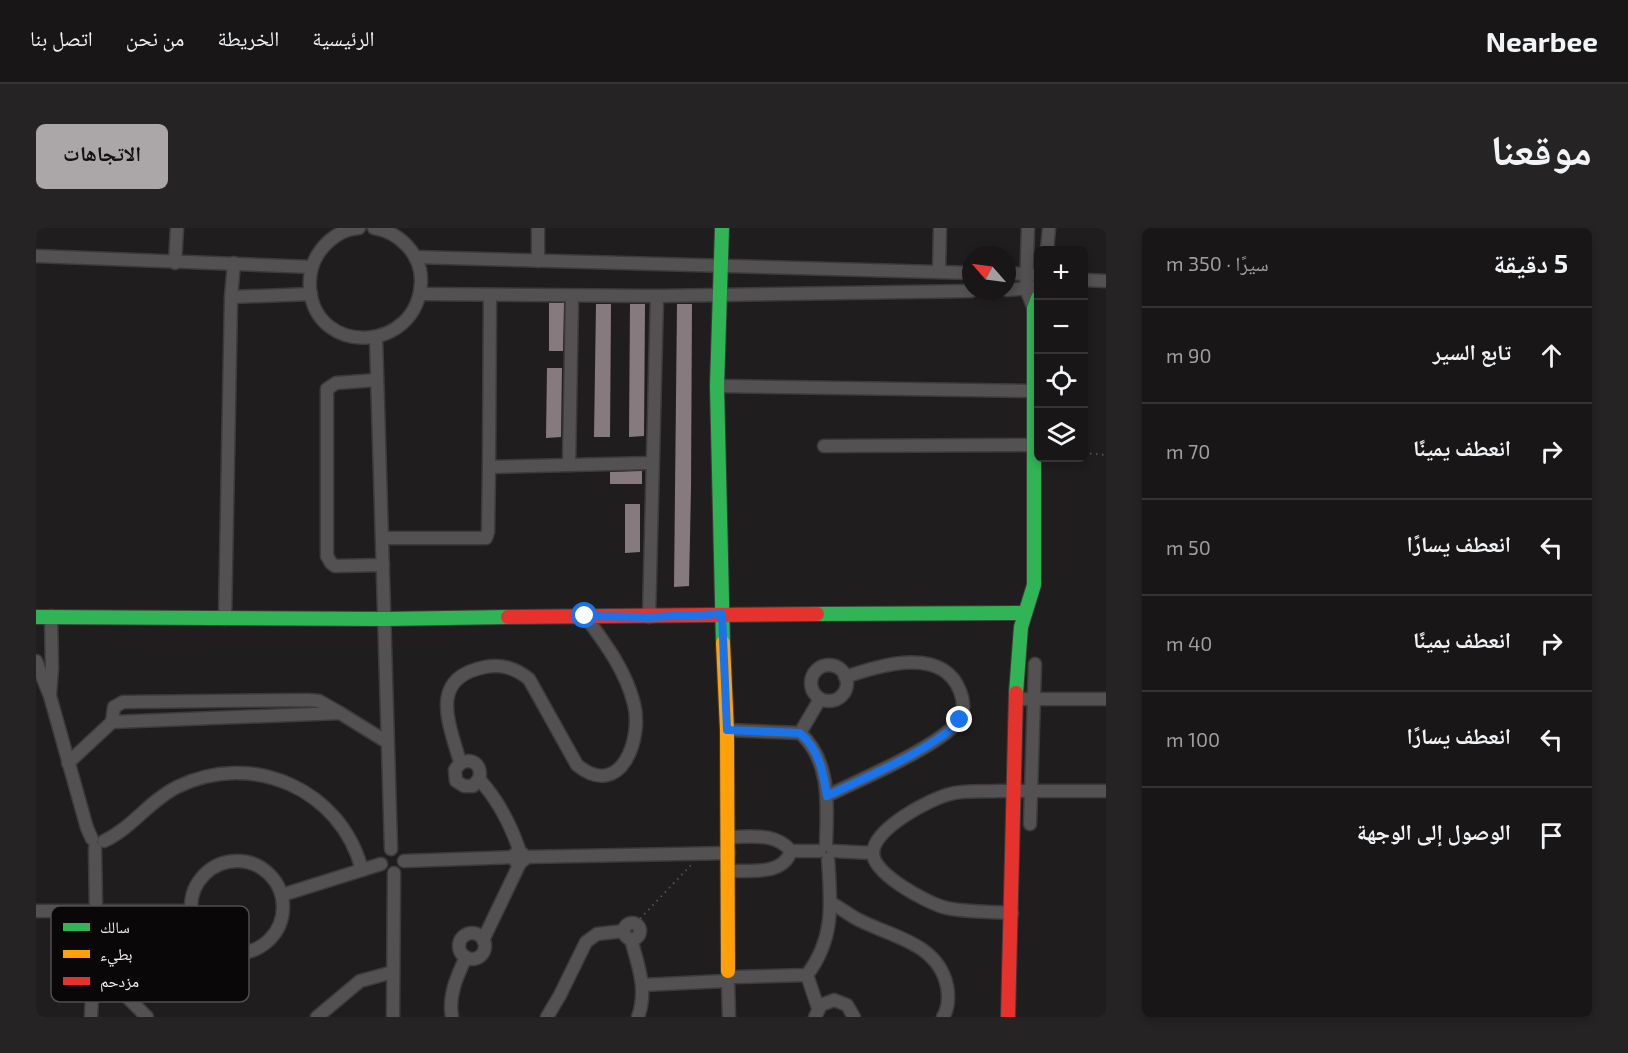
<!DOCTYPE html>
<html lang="ar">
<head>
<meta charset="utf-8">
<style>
	body { margin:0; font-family:"Exo 2","Noto Naskh Arabic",sans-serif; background:#252323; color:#f1f3f6; direction:rtl }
	.controls { position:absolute; right:18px; top:18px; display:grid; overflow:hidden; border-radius:9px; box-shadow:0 3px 9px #0003 }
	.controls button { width:54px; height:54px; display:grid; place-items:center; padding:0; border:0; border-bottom:2px solid #363535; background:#181616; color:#f1f3f6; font:30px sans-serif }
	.compass { position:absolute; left:926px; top:18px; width:54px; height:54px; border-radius:50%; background:#181616; box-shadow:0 3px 9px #0003; rotate:298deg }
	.stop { position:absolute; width:18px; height:18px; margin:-14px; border:4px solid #1a73e8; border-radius:50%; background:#fff }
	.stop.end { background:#1a73e8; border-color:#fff; box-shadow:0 2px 6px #0008 }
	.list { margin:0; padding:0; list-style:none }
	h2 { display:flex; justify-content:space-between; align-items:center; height:78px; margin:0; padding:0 24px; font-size:26px }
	h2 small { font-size:20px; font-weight:400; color:#9f9fa1 }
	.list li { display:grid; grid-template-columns:39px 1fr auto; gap:18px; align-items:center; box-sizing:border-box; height:96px; padding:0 24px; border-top:2px solid #363535 }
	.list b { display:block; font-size:22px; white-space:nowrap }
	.list em { font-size:20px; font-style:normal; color:#9f9fa1 }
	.icon { flex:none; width:33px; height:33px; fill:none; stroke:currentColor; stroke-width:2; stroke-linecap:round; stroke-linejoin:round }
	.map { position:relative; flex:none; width:1070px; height:789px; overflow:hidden; direction:ltr; border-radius:9px }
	header { display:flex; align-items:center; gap:36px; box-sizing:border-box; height:84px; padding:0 30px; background:#181616; border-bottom:2px solid #363535 }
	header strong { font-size:28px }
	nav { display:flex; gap:33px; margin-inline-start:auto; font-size:21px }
	.intro { display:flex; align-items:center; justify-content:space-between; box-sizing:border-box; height:144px; padding:0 36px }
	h1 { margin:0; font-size:42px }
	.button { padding:15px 27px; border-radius:9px; background:#aba7a8; color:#111; font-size:21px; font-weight:700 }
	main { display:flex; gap:36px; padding:0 36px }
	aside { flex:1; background:#181616; border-radius:9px; box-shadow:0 3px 9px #0003 }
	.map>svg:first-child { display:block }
	.building { fill:#877a7f }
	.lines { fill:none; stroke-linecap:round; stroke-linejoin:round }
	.street-casing { stroke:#3d3a3a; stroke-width:15 }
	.fast-casing { stroke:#3d3a3a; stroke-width:16 }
	.slow-casing { stroke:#3d3a3a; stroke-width:16 }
	.jam-casing { stroke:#3d3a3a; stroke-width:16 }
	.path { stroke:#535152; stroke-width:2; stroke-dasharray:1.5 4.5; stroke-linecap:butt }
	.street { stroke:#545152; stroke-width:12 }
	.fast { stroke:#30b455; stroke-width:14 }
	.slow { stroke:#ff9f0a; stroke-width:14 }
	.jam { stroke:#e5322d; stroke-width:14 }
	.route { stroke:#1a73e8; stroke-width:8 }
	.key { fill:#090708; stroke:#504e4e; stroke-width:1.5 }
	.key-label { font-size:16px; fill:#f6f2f3 }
</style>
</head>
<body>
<header>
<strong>Nearbee</strong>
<nav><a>الرئيسية</a><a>الخريطة</a><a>من نحن</a><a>اتصل بنا</a></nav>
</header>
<div class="intro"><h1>موقعنا</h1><a class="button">الاتجاهات</a></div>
<main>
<aside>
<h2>5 دقيقة<small>سيرًا · 350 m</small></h2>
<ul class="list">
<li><svg class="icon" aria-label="ahead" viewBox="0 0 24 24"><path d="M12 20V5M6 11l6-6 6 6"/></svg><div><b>تابع السير</b></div><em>90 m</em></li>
<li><svg class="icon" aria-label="right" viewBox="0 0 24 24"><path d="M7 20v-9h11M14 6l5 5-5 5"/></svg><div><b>انعطف يمينًا</b></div><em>70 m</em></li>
<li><svg class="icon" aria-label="left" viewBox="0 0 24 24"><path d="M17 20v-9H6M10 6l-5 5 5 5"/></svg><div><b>انعطف يسارًا</b></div><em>50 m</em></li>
<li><svg class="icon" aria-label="right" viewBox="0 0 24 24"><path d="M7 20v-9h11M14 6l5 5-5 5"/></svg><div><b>انعطف يمينًا</b></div><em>40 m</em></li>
<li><svg class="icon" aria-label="left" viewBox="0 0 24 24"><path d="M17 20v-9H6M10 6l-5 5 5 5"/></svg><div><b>انعطف يسارًا</b></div><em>100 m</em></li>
<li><svg class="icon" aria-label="arrive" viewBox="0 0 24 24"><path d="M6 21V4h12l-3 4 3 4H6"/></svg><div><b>الوصول إلى الوجهة</b></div></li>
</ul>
</aside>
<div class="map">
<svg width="1070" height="789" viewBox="0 0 1070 789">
	<rect width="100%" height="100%" fill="#201d1e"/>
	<g class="building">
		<polygon points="513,75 528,75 527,123 513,123"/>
		<polygon points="560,76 575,76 574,209 558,209"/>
		<polygon points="594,76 609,76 608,208 593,209"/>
		<polygon points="641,76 656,76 655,260 653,358 638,359"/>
		<polygon points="511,140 526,140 525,209 510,210"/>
		<polygon points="606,243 606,256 574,256 574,244"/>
		<polygon points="589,276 604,276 604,324 589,325"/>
	</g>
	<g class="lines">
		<g class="street-casing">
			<g id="street">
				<path d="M323 0C306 1 291 12 282 26 275 37 273 49 274 61 280 129 382 125 385 54 386 27 364 4 338 0"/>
				<polyline points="992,0 990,61 998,81"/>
				<polyline points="1011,22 1013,0"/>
				<polyline points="0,28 276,39"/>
				<polyline points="379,29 935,45"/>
				<polyline points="502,33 502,0"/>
				<polyline points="139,35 141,0"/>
				<polyline points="903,44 904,0"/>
				<polyline points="971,45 1002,47"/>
				<polyline points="1048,52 1070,53"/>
				<polyline points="971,62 1002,59"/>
				<polyline points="384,66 621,68 935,63"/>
				<polyline points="454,67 453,239 616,235"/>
				<polyline points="195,69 275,66"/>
				<polyline points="340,110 355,621"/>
				<polyline points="341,152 300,155 291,161 291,328 295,335 299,338 347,337"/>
				<polyline points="681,158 998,163"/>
				<polyline points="788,218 998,217"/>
				<polyline points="533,237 536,68"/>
				<polyline points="346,310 450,310 452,304 453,239"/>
				<polyline points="613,389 621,68"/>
				<polyline points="189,391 195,69 198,35"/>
				<polyline points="0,433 14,468 51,600 56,611"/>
				<circle cx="793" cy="455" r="18"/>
				<polyline points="14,466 16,440 15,388"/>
				<polyline points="980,471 1070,471"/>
				<polyline points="76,494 304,485 351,514"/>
				<path d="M691 502 764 505C796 534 791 579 790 617"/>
				<polyline points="764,505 784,471"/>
				<path d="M424 534C413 495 392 450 449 439 466 436 479 440 493 451L541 537C585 573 607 510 598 476 590 443 569 415 549 388"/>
				<polyline points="32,535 76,494 78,479 87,474 272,472 283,473 304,485"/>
				<path d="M443 551 437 558H428L420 553 419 542C428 526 448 533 443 551 463 573 475 597 484 624"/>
				<path d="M791 568C825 551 898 521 922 494 929 486 928 473 924 463 906 417 843 438 809 449"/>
				<polyline points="994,596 999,436"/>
				<path d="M693 609C715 609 739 604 755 623H784"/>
				<path d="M68 613C96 600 113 573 141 559 216 522 305 561 326 642"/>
				<polyline points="797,623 837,625"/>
				<polyline points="489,629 693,625"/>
				<circle cx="201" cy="679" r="46"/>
				<polyline points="368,633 478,629"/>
				<path d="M692 643C714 642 747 648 755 623"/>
				<polyline points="246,667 345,636"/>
				<path d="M795 675C805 680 813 687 823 692 856 709 902 715 911 758 913 769 913 779 907 789"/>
				<polyline points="0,683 155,683"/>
				<path d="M976 685C954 683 929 685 907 679 890 674 837 646 837 625 838 600 894 571 914 566 929 562 945 564 960 563 997 563 1033 563 1070 563"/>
				<circle cx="596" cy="703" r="8"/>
				<circle cx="436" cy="718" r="13"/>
				<path d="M595 711C602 738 612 761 602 789"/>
				<polyline points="447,712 484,635 489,631 487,626 482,624 478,627 478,631 480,634 484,635"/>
				<polyline points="771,747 782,780"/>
				<path d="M698 749 771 747C799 710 795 675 792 631"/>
				<polyline points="74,752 111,789"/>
				<polyline points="692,754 693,789"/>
				<polyline points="607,757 689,753"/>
				<polyline points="55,789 60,683 59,620"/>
				<polyline points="281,789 324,753 357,744"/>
				<polyline points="357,789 358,645"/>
				<path d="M416 789C412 768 421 748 430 729"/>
				<polyline points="511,789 524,767 550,714 561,706 588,703"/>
				<polyline points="779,789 785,777 798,772 811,777 818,789"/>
			</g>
		</g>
		<g class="fast-casing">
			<g id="fast">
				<polyline points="686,0 681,158 687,415"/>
				<polyline points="781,386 989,385"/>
				<polyline points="0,389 349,391 472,389"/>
				<polyline points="980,465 985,399 998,357 998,81 1002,70"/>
			</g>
		</g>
		<g class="slow-casing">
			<polyline id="slow" points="687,415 691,502 692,743"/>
		</g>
		<g class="jam-casing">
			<g id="jam">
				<polyline points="472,389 781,386"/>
				<polyline points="972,789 980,465"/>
			</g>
		</g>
		<g class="path">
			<polyline points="1048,225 1070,227"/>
			<polyline points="600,695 656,636"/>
		</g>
		<use href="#street" class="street"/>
		<use href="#fast" class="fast"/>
		<use href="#slow" class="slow"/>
		<use href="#jam" class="jam"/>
	</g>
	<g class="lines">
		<path class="route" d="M549 388 613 389 686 386 691 502 764 505C784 523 787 544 791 568 826 551 900 520 924 492"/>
	</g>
	<rect x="15" y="678" width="198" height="96" rx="9" class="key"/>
	<rect x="27" y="695" width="27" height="8" fill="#30b455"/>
	<rect x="27" y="722" width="27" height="8" fill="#ff9f0a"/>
	<rect x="27" y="749" width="27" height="8" fill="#e5322d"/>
	<g class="key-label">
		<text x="64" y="705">سالك</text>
		<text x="64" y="732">بطيء</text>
		<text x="64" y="759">مزدحم</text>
	</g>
</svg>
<div class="controls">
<button>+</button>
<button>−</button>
<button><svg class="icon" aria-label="locate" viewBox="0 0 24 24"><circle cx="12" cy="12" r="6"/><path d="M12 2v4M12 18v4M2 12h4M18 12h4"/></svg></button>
<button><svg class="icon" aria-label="layers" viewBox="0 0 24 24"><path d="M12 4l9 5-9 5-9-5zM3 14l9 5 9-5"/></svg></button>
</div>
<svg class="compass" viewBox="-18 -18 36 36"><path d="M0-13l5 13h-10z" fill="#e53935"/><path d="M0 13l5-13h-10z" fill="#9f9fa1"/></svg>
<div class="stop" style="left:549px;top:388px"></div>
<div class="stop end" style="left:924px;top:492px"></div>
</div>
</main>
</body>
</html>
